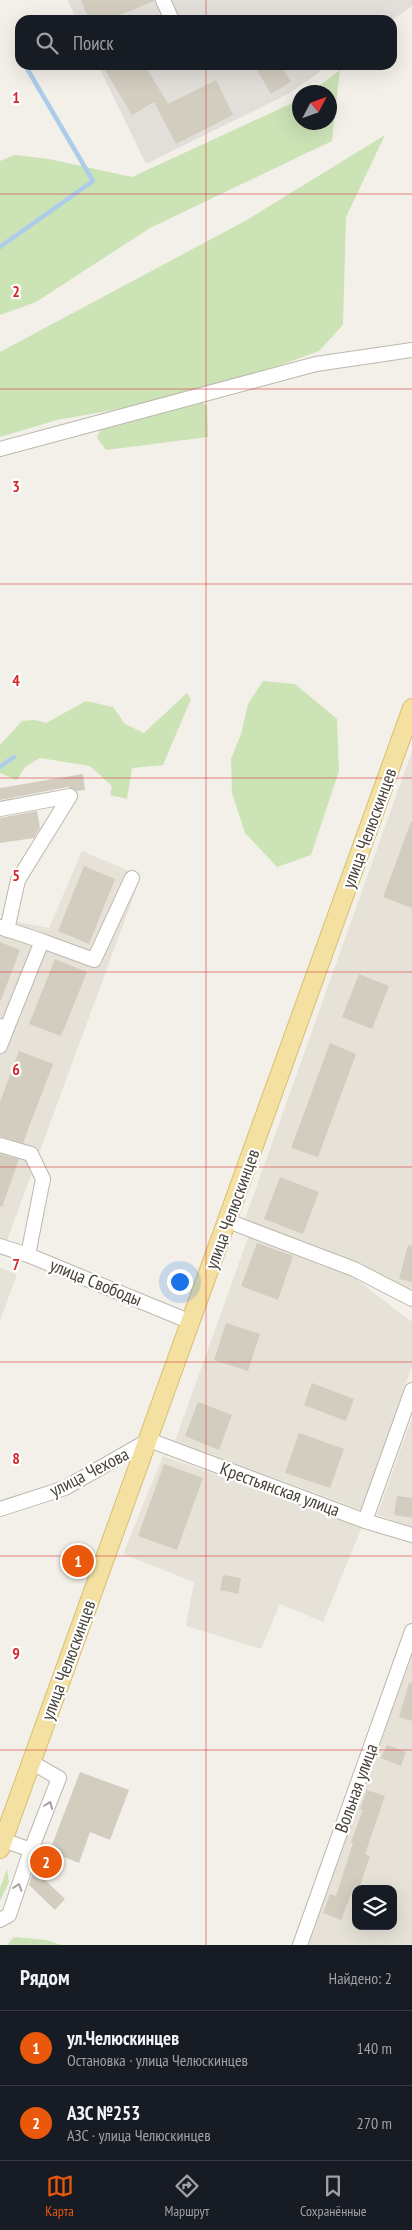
<!DOCTYPE html>
<html lang="ru">
<head>
<meta charset="utf-8">
<style>
	body { margin:0; font-family:"PT Sans Narrow",sans-serif; background:#242831; color:#f1f3f6 }
	.controls { position:absolute; right:15px; bottom:15px; display:grid; overflow:hidden; border-radius:10px; box-shadow:0 5px 20px #0002 }
	.controls button { width:45px; height:45px; display:grid; place-items:center; padding:0; border:0; border-bottom:1px solid #363941; background:#171b24; color:#f1f3f6; font:25px sans-serif }
	.compass { position:absolute; left:292px; top:85px; width:45px; height:45px; border-radius:50%; background:#171b24; box-shadow:0 5px 20px #0002; rotate:49deg }
	.you { position:absolute; left:179px; top:1281px; width:18px; height:18px; margin:-12px; border:4px solid #fff; border-radius:50%; background:#1a73e8; box-shadow:0 0 0 8px #1a73e833 }
	.badge { display:grid; place-items:center; width:32px; height:32px; border-radius:50%; background:#ea580c; color:#fff; font-size:16px; font-weight:700 }
	.pin { position:absolute; translate:-50% -50%; border:2px solid #fff; box-shadow:0 1px 5px #0006 }
	.list { margin:0; padding:0; list-style:none }
	h2 { display:flex; justify-content:space-between; align-items:center; height:65px; margin:0; padding:0 20px; font-size:21px }
	h2 small { font-size:16px; font-weight:400; color:#9ea1a6 }
	.list li { display:grid; grid-template-columns:32px 1fr auto; gap:15px; align-items:center; box-sizing:border-box; height:75px; padding:0 20px; border-top:1px solid #363941 }
	.list b { display:block; font-size:19px; white-space:nowrap }
	.list p { margin:0; font-size:16px; white-space:nowrap; color:#9ea1a6 }
	.list em { font-size:16px; font-style:normal; color:#9ea1a6 }
	.icon { flex:none; width:28px; height:28px; fill:none; stroke:currentColor; stroke-width:2; stroke-linecap:round; stroke-linejoin:round }
	.map { position:relative; flex:none; width:412px; height:1945px; overflow:hidden }
	.search { position:absolute; background:#171b24; box-shadow:0 5px 20px #0002; left:15px; right:15px; top:15px; height:55px; display:flex; align-items:center; gap:12px; box-sizing:border-box; padding:0 18px; border-radius:15px; color:#9ea1a6; font-size:19px }
	.sheet { height:215px; background:#171b24 }
	nav { display:flex; justify-content:space-around; align-items:center; box-sizing:border-box; height:70px; border-top:1px solid #363941; background:#171b24; font-size:14px; color:#9ea1a6 }
	nav a { display:grid; justify-items:center; gap:2px }
	nav .on { color:#ea580c }
	.map>svg:first-child { display:block }
	.residential { fill:#e6e2d8; fill-rule:evenodd }
	.industrial { fill:#e2dfda }
	.green { fill:#cce3b6 }
	.lines { fill:none; stroke-linecap:round; stroke-linejoin:round }
	.stream { stroke:#accde9; stroke-width:4.5 }
	.building { fill:#d3cdc0 }
	.minor-casing { stroke:#bdb8ac; stroke-width:16 }
	.major-casing { stroke:#d8bf72; stroke-width:20 }
	.minor { stroke:#fff; stroke-width:14 }
	.major { stroke:#f4e1a1; stroke-width:18 }
	.oneway { stroke:#a2a09c }
	.grid { fill:none; stroke:#d62828; stroke-width:1; stroke-opacity:0.55 }
	.labels { text-anchor:middle; dominant-baseline:central; stroke-width:4.5; stroke-linejoin:round; paint-order:stroke }
	.street-label { font-size:18px; fill:#464138; stroke:#fff }
	.grid-label { font-size:16px; text-anchor:middle; font-weight:bold; fill:#d62828; stroke:#fff; stroke-width:4.5; stroke-linejoin:round; paint-order:stroke }
</style>
</head>
<body>
<div class="map">
<svg width="412" height="1945" viewBox="0 0 412 1945">
	<rect width="100%" height="100%" fill="#f3f0e9"/>
	<g class="residential">
		<polygon points="412,751 412,1294 307,1243 245,1219"/>
		<polygon points="82,851 141,876 6,1243 0,1241 0,919 49,928"/>
		<polygon points="249,1235 352,1276 412,1322 412,1366 361,1510 175,1441"/>
		<polygon points="0,1268 17,1274 0,1321"/>
		<polygon points="412,1418 412,1527 377,1515"/>
		<polygon points="163,1456 362,1527 323,1622 280,1604 261,1649 186,1626 194,1582 123,1554"/>
		<path d="M412 1654V1945H306L409 1664ZM356 1889H393V1926H356Z"/>
	</g>
	<g class="industrial">
		<polygon points="67,0 412,0 412,6 392,20 77,20"/>
		<polygon points="98,65 329,65 290,93 146,164"/>
	</g>
	<g class="green">
		<polygon points="340,70 332,141 150,228 36,302 0,315 0,161 15,155 49,159 132,177 299,100 300,122 330,122 330,92 311,92"/>
		<polygon points="385,135 346,217 343,325 319,351 196,396 207,406 208,437 106,450 97,438 104,422 119,409 57,420 0,437 0,352 245,221"/>
		<polygon points="263,681 295,684 337,719 339,771 311,855 277,867 245,833 232,793 231,759 241,734 248,704"/>
		<polygon points="187,693 191,699 163,765 132,768 127,799 110,795 112,786 90,766 40,758 25,767 17,780 0,773 0,745 22,721 35,720 46,723 86,701 113,707 125,724 144,733"/>
		<polygon points="7,1869 9,1882 0,1901 0,1888"/>
		<polygon points="14,1937 47,1940 61,1945 7,1945"/>
	</g>
	<g class="lines">
		<g class="stream">
			<polyline points="19,53 20,56"/>
			<polyline points="0,247 93,181 25,65"/>
			<polyline points="0,767 14,757"/>
		</g>
	</g>
	<g class="building">
		<polygon points="81,0 154,0 154,1 108,20 89,20"/>
		<polygon points="102,65 145,65 168,104 216,80 233,115 176,144 154,102 132,115"/>
		<polygon points="254,65 281,65 291,82 271,94"/>
		<polygon points="83,774 85,790 77,791 68,787 0,800 0,788"/>
		<polygon points="37,811 40,828 34,838 0,843 0,818"/>
		<polygon points="411,822 412,822 412,908 383,897"/>
		<polygon points="84,866 115,879 89,944 58,931"/>
		<polygon points="0,942 20,950 1,1000 0,1000"/>
		<polygon points="55,959 87,972 61,1036 29,1024"/>
		<polygon points="359,974 389,986 372,1029 342,1017"/>
		<polygon points="330,1043 356,1054 318,1157 291,1148"/>
		<polygon points="19,1051 53,1064 23,1143 0,1136 0,1102"/>
		<polygon points="0,1154 19,1159 2,1207 0,1206"/>
		<polygon points="280,1177 319,1192 303,1234 264,1219"/>
		<polygon points="257,1243 293,1256 278,1300 241,1286"/>
		<polygon points="408,1245 412,1246 412,1282 399,1279"/>
		<polygon points="226,1323 260,1334 248,1371 214,1360"/>
		<polygon points="312,1383 354,1399 346,1421 304,1405"/>
		<polygon points="198,1402 232,1415 219,1450 185,1436"/>
		<polygon points="299,1433 344,1449 330,1488 285,1473"/>
		<polygon points="164,1464 203,1478 177,1550 138,1536"/>
		<polygon points="397,1496 412,1498 412,1518 394,1515"/>
		<polygon points="223,1575 241,1578 238,1594 220,1590"/>
		<polygon points="409,1683 412,1683 412,1721 399,1717"/>
		<polygon points="387,1745 406,1752 401,1766 381,1758"/>
		<polygon points="80,1772 129,1790 110,1840 90,1832 79,1863 64,1857 42,1877 65,1899 55,1910 29,1885 37,1859 52,1845"/>
		<polygon points="367,1790 385,1796 365,1854 370,1856 359,1889 353,1889 341,1920 323,1913 330,1894 336,1896 353,1843 351,1842 363,1810 360,1809"/>
	</g>
	<g class="lines">
		<g class="minor-casing">
			<g id="minor">
				<polyline points="163,0 172,20"/>
				<polyline points="0,449 316,364 412,350"/>
				<polyline points="0,809 70,796 18,880 7,930"/>
				<polyline points="0,927 42,941 7,1028"/>
				<polyline points="42,941 94,960 132,878"/>
				<polyline points="0,1026 7,1028 0,1046"/>
				<polyline points="0,1145 31,1154 43,1179 28,1255"/>
				<polyline points="228,1221 354,1269 412,1299"/>
				<polyline points="0,1246 28,1255 191,1322"/>
				<polyline points="0,1509 65,1488 149,1440 365,1521 412,1535"/>
				<polyline points="365,1521 412,1390"/>
				<polyline points="3,1840 31,1850"/>
				<polyline points="0,1920 9,1915 31,1850 59,1778 31,1762"/>
				<polyline points="300,1945 412,1631"/>
			</g>
		</g>
		<g class="major-casing">
			<polyline id="major" points="0,1849 412,708"/>
		</g>
		<use href="#minor" class="minor"/>
		<use href="#major" class="major"/>
	</g>
	<defs><path id="oneway-chevron" d="M-2-3.5L2.5 0L-2 3.5" fill="none" stroke-width="1.6" stroke-linecap="round" stroke-linejoin="round" transform="scale(1.25)"/></defs>
	<g class="oneway">
		<use href="#oneway-chevron" transform="translate(49 1805) rotate(-69)"/>
		<use href="#oneway-chevron" transform="translate(18 1887) rotate(-72)"/>
	</g>
	<path class="grid" d="M206 0V20M206 65V1945M0 194H412M0 389H412M0 584H412M0 778H412M0 972H412M0 1167H412M0 1362H412M0 1556H412M0 1750H412"/>
	<g class="labels">
		<g class="street-label">
			<text transform="translate(369 828) rotate(-70)">улица Челюскинцев</text>
			<text transform="translate(232 1209) rotate(-70)">улица Челюскинцев</text>
			<text transform="translate(96 1282) rotate(22)">улица Свободы</text>
			<text transform="translate(89 1472) rotate(-27)">улица Чехова</text>
			<text transform="translate(280 1489) rotate(20)">Крестьянская улица</text>
			<text transform="translate(68 1660) rotate(-70)">улица Челюскинцев</text>
			<text transform="translate(356 1788) rotate(-70)">Вольная улица</text>
		</g>
	</g>
	<g class="grid-label">
		<text x="16" y="103">1</text>
		<text x="16" y="297">2</text>
		<text x="16" y="492">3</text>
		<text x="16" y="686">4</text>
		<text x="16" y="881">5</text>
		<text x="16" y="1075">6</text>
		<text x="16" y="1270">7</text>
		<text x="16" y="1464">8</text>
		<text x="16" y="1659">9</text>
	</g>
</svg>
<div class="controls">
<button><svg class="icon" aria-label="layers" viewBox="0 0 24 24"><path d="M12 4l9 5-9 5-9-5zM3 14l9 5 9-5"/></svg></button>
</div>
<svg class="compass" viewBox="-18 -18 36 36"><path d="M0-13l5 13h-10z" fill="#e53935"/><path d="M0 13l5-13h-10z" fill="#9ea1a6"/></svg>
<div class="you"></div>
<div class="pin badge" style="left:78px;top:1561px">1</div>
<div class="pin badge" style="left:46px;top:1862px">2</div>
<div class="search"><svg class="icon" aria-label="search" viewBox="0 0 24 24"><circle cx="10" cy="10" r="6"/><path d="M15 15l6 6"/></svg>Поиск</div>
</div>
<section class="sheet">
<h2>Рядом<small>Найдено: 2</small></h2>
<ul class="list">
<li><span class="badge">1</span><div><b>ул.Челюскинцев</b><p>Остановка · улица Челюскинцев</p></div><em>140 m</em></li>
<li><span class="badge">2</span><div><b>АЗС №253</b><p>АЗС · улица Челюскинцев</p></div><em>270 m</em></li>
</ul>
</section>
<nav>
<a class="on"><svg class="icon" aria-label="map" viewBox="0 0 24 24"><path d="M3 6l6-2 6 2 6-2v14l-6 2-6-2-6 2zM9 4v14M15 6v14"/></svg>Карта</a>
<a><svg class="icon" aria-label="directions" viewBox="0 0 24 24"><path d="M12 3l9 9-9 9-9-9zM9 14v-3h6M13 9l2 2-2 2"/></svg>Маршрут</a>
<a><svg class="icon" aria-label="saved" viewBox="0 0 24 24"><path d="M7 4h10v16l-5-4-5 4z"/></svg>Сохранённые</a>
</nav>
</body>
</html>
